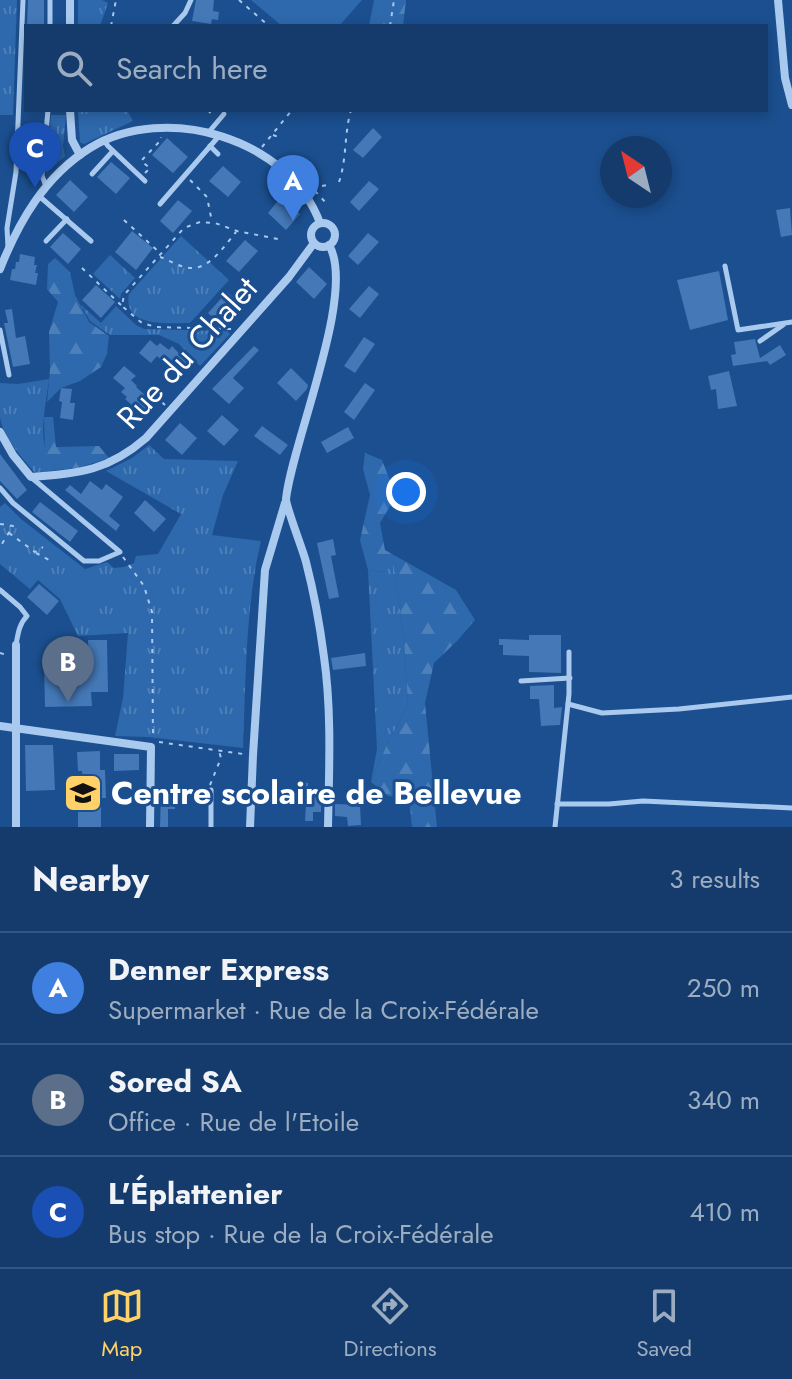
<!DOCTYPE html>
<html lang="en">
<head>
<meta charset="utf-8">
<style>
	body { margin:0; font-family:Jost,sans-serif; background:#214673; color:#f1f3f6 }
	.compass { position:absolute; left:600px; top:136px; width:72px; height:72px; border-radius:50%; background:#143b6b; box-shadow:0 4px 12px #0003; rotate:325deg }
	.you { position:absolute; left:406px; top:492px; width:28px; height:28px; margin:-20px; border:6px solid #fff; border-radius:50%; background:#1a73e8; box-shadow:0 0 0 12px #1a73e833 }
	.badge { display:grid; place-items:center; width:52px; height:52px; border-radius:50%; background:#ffd166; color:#fff; font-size:26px; font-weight:700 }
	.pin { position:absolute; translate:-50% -66px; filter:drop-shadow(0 2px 4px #0008) }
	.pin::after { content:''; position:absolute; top:42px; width:28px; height:24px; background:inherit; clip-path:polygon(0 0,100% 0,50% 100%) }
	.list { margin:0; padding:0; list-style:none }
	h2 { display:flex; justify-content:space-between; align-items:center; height:104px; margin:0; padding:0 32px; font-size:34px }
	h2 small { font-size:26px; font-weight:400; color:#9dadc1 }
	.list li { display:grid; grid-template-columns:52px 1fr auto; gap:24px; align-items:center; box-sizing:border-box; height:112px; padding:0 32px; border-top:2px solid #33557e }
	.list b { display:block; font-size:30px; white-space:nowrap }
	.list p { margin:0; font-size:26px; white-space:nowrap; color:#9dadc1 }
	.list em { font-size:26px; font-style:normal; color:#9dadc1 }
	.icon { flex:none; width:44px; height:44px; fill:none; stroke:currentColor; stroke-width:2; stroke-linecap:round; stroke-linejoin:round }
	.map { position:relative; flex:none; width:792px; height:827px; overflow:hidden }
	.search { position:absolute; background:#143b6b; box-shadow:0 4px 12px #0003; left:24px; right:24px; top:24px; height:88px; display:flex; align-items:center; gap:20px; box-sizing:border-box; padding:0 28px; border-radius:0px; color:#9dadc1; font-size:30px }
	.sheet { height:440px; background:#143b6b }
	nav { display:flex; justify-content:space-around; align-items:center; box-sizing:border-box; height:112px; border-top:2px solid #33557e; background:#143b6b; font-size:22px; color:#9dadc1 }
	nav a { display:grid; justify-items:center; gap:4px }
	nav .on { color:#ffd166 }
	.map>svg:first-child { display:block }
	.grass { fill:url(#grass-tufts) }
	.forest { fill:url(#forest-firs) }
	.park { fill:#2e69ad }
	.building { fill:#4478b7 }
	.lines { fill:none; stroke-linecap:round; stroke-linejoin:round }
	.path { stroke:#a9c9ee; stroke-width:2; stroke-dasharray:4 6; stroke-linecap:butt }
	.service { stroke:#a9c9ee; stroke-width:5 }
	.minor { stroke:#a9c9ee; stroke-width:8 }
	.labels { text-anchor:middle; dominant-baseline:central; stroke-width:6; stroke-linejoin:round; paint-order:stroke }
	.street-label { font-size:32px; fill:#fff; stroke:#1b4f8f }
	.poi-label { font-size:32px; font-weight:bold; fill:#fff; stroke:#1b4f8f; text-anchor:start }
</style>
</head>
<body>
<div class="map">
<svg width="792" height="827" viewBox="0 0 792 827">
	<defs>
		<pattern id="grass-tufts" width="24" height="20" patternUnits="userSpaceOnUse" patternTransform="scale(2)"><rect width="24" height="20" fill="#2e69ad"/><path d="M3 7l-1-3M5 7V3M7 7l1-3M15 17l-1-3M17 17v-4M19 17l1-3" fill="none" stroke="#4d80b9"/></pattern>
		<pattern id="forest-firs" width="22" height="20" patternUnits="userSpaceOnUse" patternTransform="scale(2)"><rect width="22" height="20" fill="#2e69ad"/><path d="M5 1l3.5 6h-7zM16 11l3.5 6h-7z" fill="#4d80b9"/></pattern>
	</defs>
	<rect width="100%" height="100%" fill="#1b4f8f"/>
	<g class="grass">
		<polygon points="0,0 17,0 13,115 0,115"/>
		<polygon points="78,0 102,0 108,3 100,26 78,26"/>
		<polygon points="78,110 127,110 133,121 84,144 80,142"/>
		<polygon points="51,115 66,115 63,146 65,156 46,174"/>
		<path d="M181 236 229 280 190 323C169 323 122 328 129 294Z"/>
		<polygon points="110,255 135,278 121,294 120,299 93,274"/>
		<polygon points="81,305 101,323 116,306 136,325 144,329 227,331 230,334 200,366 179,344 159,335 110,335 90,321"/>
		<path d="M49 379C46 407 34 447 57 470L35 473C22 457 3 438 0 417 0 406 0 394 0 383L18 384Z"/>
		<path d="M149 445 164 459 238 461 223 495 212 535 261 541C245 608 246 679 243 748L148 737 115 736 123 698 128 633 78 636 60 599 38 580 30 589 0 564V507L5 503 21 519 85 569 107 562 114 568 124 567 134 563 136 556 158 554 181 514 106 471 132 458Z"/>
		<polygon points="394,565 404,640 408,705 388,742 371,782 377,749 368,570 382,572"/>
	</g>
	<g class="forest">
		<polygon points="374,0 406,0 403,26 369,26"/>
		<polygon points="55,258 70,272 75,295 89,322 109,336 107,354 101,367 80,381 61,388 47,402 50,370 49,332 58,302 47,289 48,264"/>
		<polygon points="44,417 53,417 56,447 99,446 109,458 78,468 57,470 45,457"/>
		<polygon points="365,453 382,460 396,496 380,523 385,550 456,590 475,620 458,640 434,663 425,703 437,827 412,827 409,798 388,796 371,782 388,742 408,705 404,640 394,566 382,572 368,570 360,540 370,495 363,469"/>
	</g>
	<g class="park">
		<polygon points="251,0 362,0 339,26 282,26"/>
		<polygon points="87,571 113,594 92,618 66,595"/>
	</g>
	<g class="building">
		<polygon points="28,0 44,0 44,26 27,26"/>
		<polygon points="196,0 214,0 213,11 219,12 218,20 212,19 211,24 192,21"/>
		<polygon points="373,128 382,137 363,158 353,150"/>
		<polygon points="26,130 41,131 37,171 22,169"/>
		<polygon points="167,138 188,157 173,173 152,155"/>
		<polygon points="111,162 130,178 116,194 97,177"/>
		<polygon points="223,166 241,182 228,197 209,181"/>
		<polygon points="70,180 88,197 74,212 56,195"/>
		<polygon points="369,181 379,189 359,211 350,202"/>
		<polygon points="281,197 300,214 286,230 268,213"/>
		<polygon points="178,200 192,211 173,233 160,221"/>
		<polygon points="790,208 792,235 781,237 776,210"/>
		<polygon points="132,231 153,248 136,270 115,252"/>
		<polygon points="63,233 81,249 68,264 50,247"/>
		<polygon points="368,233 379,242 358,265 348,256"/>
		<polygon points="245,240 258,251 239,272 226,261"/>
		<polygon points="20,254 35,257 34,265 37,265 35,273 38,273 36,285 10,280 12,269 15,269 16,262 19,262"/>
		<polygon points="309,267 327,284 314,299 296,282"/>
		<polygon points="719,271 728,320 690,330 677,280"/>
		<polygon points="96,285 115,302 101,318 82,300"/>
		<polygon points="369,286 379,294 360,318 349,309"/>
		<polygon points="227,292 240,303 221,325 208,313"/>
		<polygon points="12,309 16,338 25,336 30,364 13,367 4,323 8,323 5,310"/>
		<polygon points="364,337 375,344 355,373 344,366"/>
		<polygon points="755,339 760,358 780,345 786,355 770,365 767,361 733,366 731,355 736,354 734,342"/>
		<polygon points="150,340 157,346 160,343 169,350 172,346 189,364 178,376 157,356 151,363 139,353"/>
		<polygon points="254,346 259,350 233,378 244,388 229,404 212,389"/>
		<polygon points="124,366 136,376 131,380 137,386 136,387 155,404 144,416 125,399 127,397 121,392 125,388 113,378"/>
		<polygon points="291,368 308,385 307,389 296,401 277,383"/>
		<polygon points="729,371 737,406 718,409 716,389 711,390 708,376"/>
		<polygon points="365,383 375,390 354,420 344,412"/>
		<polygon points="61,388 72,389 70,403 75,403 73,420 60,418 62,402 59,401"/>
		<polygon points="222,415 239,430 224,446 207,431"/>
		<polygon points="180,423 197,438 182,455 165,440"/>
		<polygon points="262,426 288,445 280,455 254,436"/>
		<polygon points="348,427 354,438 327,453 321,442"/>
		<polygon points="0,454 27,490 17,499 0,481"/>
		<polygon points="90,481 102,490 106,484 123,497 109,516 120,525 116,531 65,490 70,485 81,494"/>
		<polygon points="145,500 166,519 154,532 134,513"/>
		<polygon points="40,502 78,531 70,542 32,512"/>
		<polygon points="333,539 336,555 331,556 339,597 329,599 317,543"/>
		<polygon points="39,584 59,601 47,615 27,597"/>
		<polygon points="529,635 561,635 561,673 529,672 529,656 503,655 503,645 499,645 499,639 529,640"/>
		<polygon points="88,640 107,640 108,692 91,692 92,706 45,707 44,665 89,664"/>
		<polygon points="365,653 366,666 333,670 331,658"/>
		<polygon points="554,685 554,708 562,707 560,725 541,726 539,699 530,699 530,686"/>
		<polygon points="25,745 53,745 55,790 26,791"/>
		<polygon points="100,751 100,770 105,770 106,798 101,798 101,827 78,827 78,808 73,808 72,789 83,789 82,771 78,771 77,752"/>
		<polygon points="114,754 139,754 139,770 114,771"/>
		<polygon points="301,782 308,783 308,795 321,795 321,812 313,812 313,821 305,821 306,804 300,804"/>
		<polygon points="161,794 175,795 175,809 168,809 168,827 160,827"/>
		<polygon points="335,804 360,805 361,825 348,826 347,817 335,816"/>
	</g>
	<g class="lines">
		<g class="path">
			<polyline points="239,0 269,26"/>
			<polyline points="111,26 116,0"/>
			<polyline points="390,26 394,0"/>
			<polyline points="208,110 214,118"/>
			<polyline points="273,135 281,138"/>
			<polyline points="262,147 292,110"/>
			<polyline points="145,173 150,168 141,161 161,140 161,137"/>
			<polyline points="190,180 207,197 212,222"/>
			<path d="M339 182C347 159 344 134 351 110"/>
			<polyline points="322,186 328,185"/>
			<polyline points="315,191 328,205"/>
			<polyline points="124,220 160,253"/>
			<path d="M160 257C169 260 181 268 191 268 210 269 225 245 236 232"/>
			<polyline points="82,268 121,305"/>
			<polyline points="231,329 156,327 142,323 122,306 124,295 184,228 200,222 215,223 237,231 283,240"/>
			<polyline points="148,389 165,405"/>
			<polyline points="0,524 13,526 0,547"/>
			<polyline points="9,533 35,552 43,547"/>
			<polyline points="36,553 51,561"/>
			<polyline points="123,557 144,586 152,612 153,739"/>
			<polyline points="0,653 7,655"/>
			<polyline points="159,742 243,754"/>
			<polyline points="210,785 221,758 219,751"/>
		</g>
		<g class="service">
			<polyline points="50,26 50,0"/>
			<polyline points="173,26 185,13 191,0"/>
			<polyline points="208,133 224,114"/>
			<polyline points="105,142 108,146 145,181"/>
			<polyline points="210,146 218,154"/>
			<polyline points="92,174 113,151"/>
			<polyline points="46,186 42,176 48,110"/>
			<polyline points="39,196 91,241"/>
			<polyline points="160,204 219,136"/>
			<polyline points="46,241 67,219"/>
			<polyline points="8,247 7,228 16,172 23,0"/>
			<polyline points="725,266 738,330 792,322"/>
			<polyline points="0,330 9,375"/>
			<polyline points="760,341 783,325"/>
			<polyline points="0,488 13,503 84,561 99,561 120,552 32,478"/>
			<path d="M0 590 20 607 27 616C19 624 18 634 16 645"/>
			<polyline points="521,681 570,678"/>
			<polyline points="568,704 602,713 679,709 792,697"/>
			<polyline points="557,804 609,804 643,801 792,808"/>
			<polyline points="211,827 211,790"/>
			<polyline points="555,827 569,694 569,652"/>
		</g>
		<g class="minor">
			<polyline points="70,0 70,26"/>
			<polyline points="778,0 785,78 792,105"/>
			<polyline points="70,110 72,140 80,155"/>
			<circle cx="323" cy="235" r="12"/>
			<path d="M0 269C19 221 45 176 90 148 165 102 289 138 320 223"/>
			<path d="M0 432 13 455 31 477C80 473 108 471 146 438L289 277 314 243"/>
			<polyline points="0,726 151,747 150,827"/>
			<polyline points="16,827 16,645"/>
			<polyline points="250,827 253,755 265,570 285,503"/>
			<path d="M328 827C329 771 332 713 324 657 320 626 314 593 306 562 303 550 286 507 286 499 292 442 357 292 329 245"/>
		</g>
	</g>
	<defs>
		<g id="school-square" transform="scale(2)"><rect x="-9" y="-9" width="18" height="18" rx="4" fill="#ffd166" stroke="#1b4f8f"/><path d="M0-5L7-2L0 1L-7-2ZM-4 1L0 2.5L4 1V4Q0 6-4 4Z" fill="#111"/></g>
	</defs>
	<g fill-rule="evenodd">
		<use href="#school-square" x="83" y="793"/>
	</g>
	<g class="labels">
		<g class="street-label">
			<text transform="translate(187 353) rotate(-48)">Rue du Chalet</text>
		</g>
		<g class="poi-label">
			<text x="111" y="793">Centre scolaire de Bellevue</text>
		</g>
	</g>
</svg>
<svg class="compass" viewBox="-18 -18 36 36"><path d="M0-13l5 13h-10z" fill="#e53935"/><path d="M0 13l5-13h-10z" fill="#9dadc1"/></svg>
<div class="you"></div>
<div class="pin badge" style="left:293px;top:221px;background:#3f7fe0">A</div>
<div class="pin badge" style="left:68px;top:702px;background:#5c6f8a">B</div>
<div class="pin badge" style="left:35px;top:188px;background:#1a4fb4">C</div>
<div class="search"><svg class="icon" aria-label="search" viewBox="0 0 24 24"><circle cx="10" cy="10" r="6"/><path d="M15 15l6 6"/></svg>Search here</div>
</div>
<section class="sheet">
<h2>Nearby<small>3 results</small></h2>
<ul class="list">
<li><span class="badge" style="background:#3f7fe0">A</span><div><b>Denner Express</b><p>Supermarket · Rue de la Croix-Fédérale</p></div><em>250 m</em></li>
<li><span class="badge" style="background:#5c6f8a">B</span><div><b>Sored SA</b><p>Office · Rue de l'Etoile</p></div><em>340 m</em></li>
<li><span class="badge" style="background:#1a4fb4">C</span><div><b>L'Éplattenier</b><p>Bus stop · Rue de la Croix-Fédérale</p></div><em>410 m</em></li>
</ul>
</section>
<nav>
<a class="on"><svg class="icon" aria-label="map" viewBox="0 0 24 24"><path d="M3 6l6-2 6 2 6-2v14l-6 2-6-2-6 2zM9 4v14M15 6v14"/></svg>Map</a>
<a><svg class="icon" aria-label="directions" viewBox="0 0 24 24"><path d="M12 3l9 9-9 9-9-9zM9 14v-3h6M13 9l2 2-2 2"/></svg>Directions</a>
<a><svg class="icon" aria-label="saved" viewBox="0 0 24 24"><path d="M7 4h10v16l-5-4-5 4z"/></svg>Saved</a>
</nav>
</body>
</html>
